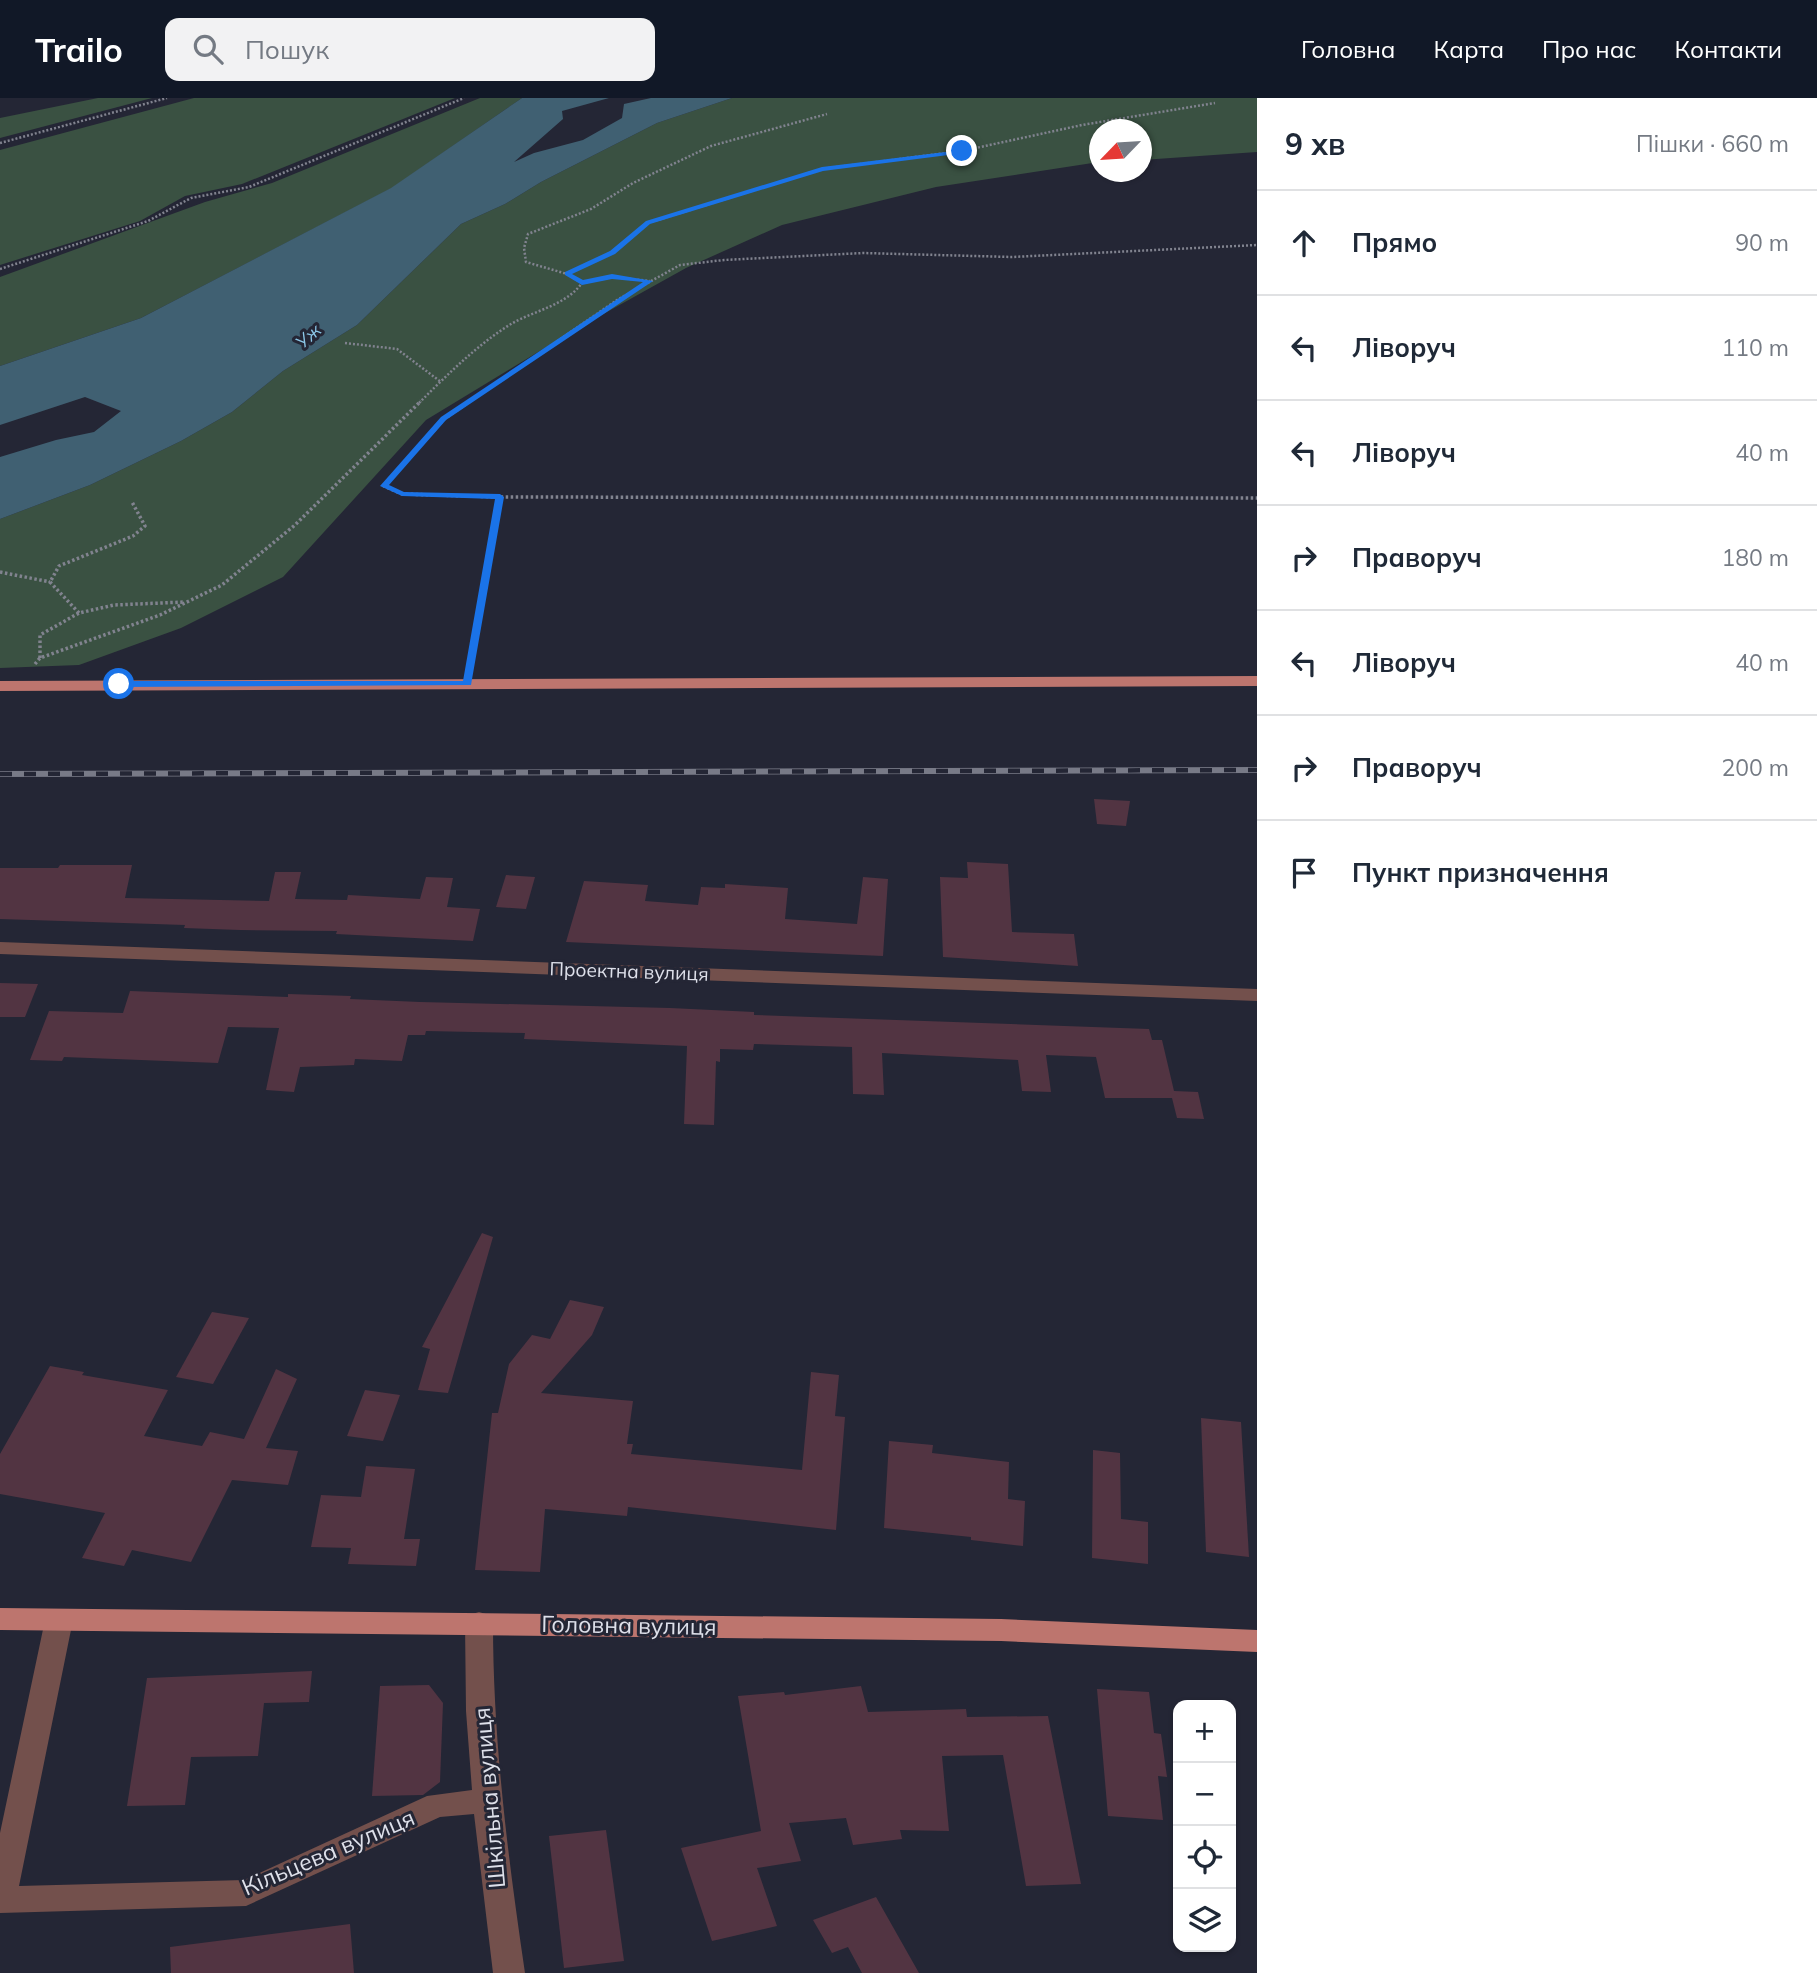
<!DOCTYPE html>
<html lang="uk">
<head>
<meta charset="utf-8">
<style>
	body { margin:0; font-family:Mulish,sans-serif; background:#f2f2f3; color:#1f2937 }
	.controls { position:absolute; right:21px; bottom:21px; display:grid; overflow:hidden; border-radius:14px; box-shadow:0 2px 5px #0004 }
	.controls button { width:63px; height:63px; display:grid; place-items:center; padding:0; border:0; border-bottom:2px solid #e0e1e3; background:#fff; color:#1f2937; font:35px sans-serif }
	.compass { position:absolute; left:1089px; top:21px; width:63px; height:63px; border-radius:50%; background:#fff; box-shadow:0 2px 5px #0004; rotate:245deg }
	.stop { position:absolute; width:21px; height:21px; margin:-16px; border:5px solid #1a73e8; border-radius:50%; background:#fff }
	.stop.end { background:#1a73e8; border-color:#fff; box-shadow:0 2px 7px #0008 }
	.list { margin:0; padding:0; list-style:none }
	h2 { display:flex; justify-content:space-between; align-items:center; height:91px; margin:0; padding:0 28px; font-size:30px }
	h2 small { font-size:23px; font-weight:400; color:#747a83 }
	.list li { display:grid; grid-template-columns:46px 1fr auto; gap:21px; align-items:center; box-sizing:border-box; height:105px; padding:0 28px; border-top:2px solid #e0e1e3 }
	.list b { display:block; font-size:26px; white-space:nowrap }
	.list em { font-size:23px; font-style:normal; color:#747a83 }
	.icon { flex:none; width:38px; height:38px; fill:none; stroke:currentColor; stroke-width:2; stroke-linecap:round; stroke-linejoin:round }
	.map { position:relative; flex:none; width:1257px; height:1875px; overflow:hidden }
	header { display:flex; align-items:center; gap:42px; box-sizing:border-box; height:98px; padding:0 35px; background:#111827; color:#fff }
	header strong { font-size:33px }
	nav { display:flex; gap:38px; margin-inline-start:auto; font-size:24px }
	.search { width:490px; height:63px; background:#f2f2f3; display:flex; align-items:center; gap:18px; box-sizing:border-box; padding:0 24px; border-radius:14px; color:#747a83; font-size:26px }
	main { display:flex }
	aside { flex:1; background:#fff }
	.map>svg:first-child { display:block }
	.green { fill:#3a5142 }
	.water { fill:#406072 }
	.building { fill:#523442 }
	.lines { fill:none; stroke-linecap:round; stroke-linejoin:round }
	.path-far1 { stroke:#81838f; stroke-width:2.5; stroke-dasharray:2 2; stroke-linecap:butt }
	.path { stroke:#81838f; stroke-width:3.5; stroke-dasharray:2.5 2.5; stroke-linecap:butt }
	.minor { fill:#73504c; fill-rule:evenodd }
	.major { fill:#bd756e; fill-rule:evenodd }
	.rail-casing { stroke:#787a87; stroke-width:6 }
	.rail { stroke:#242635; stroke-width:4.5; stroke-dasharray:12; stroke-linecap:butt }
	.route { fill:#1a73e8 }
	.labels { text-anchor:middle; dominant-baseline:central; stroke-width:6; stroke-linejoin:round; paint-order:stroke }
	.far-water-label { font-size:18px; font-style:italic; fill:#8cc7e8; stroke:#242635 }
	.street-label { font-size:19px; fill:#dee0ea; stroke:#242635 }
	.near-street-label { font-size:23px; fill:#dee0ea; stroke:#242635 }
</style>
</head>
<body>
<header>
<strong>Trailo</strong>
<div class="search"><svg class="icon" aria-label="search" viewBox="0 0 24 24"><circle cx="10" cy="10" r="6"/><path d="M15 15l6 6"/></svg>Пошук</div>
<nav><a>Головна</a><a>Карта</a><a>Про нас</a><a>Контакти</a></nav>
</header>
<main>
<div class="map">
<svg width="1257" height="1875" viewBox="0 0 1257 1875">
	<rect width="100%" height="100%" fill="#242635"/>
	<g class="green">
		<polygon points="98,0 152,0 0,40 0,20"/>
		<polygon points="194,0 455,0 242,86 185,98 140,123 0,167 0,52"/>
		<polygon points="480,0 522,0 392,90 141,220 0,268 0,179 205,104 272,85"/>
		<polygon points="732,0 1257,0 1257,54 1142,62 1142,32 1100,32 1099,64 936,89 782,127 686,170 571,234 426,322 283,479 181,530 79,567 0,570 0,421 90,387 181,343 232,314 283,273 357,227 461,126 505,106 541,84 657,25"/>
	</g>
	<polygon class="water" points="522,0 609,0 562,13 563,21 514,64 534,55 583,42 622,20 624,6 651,0 732,0 657,25 541,84 505,106 461,126 357,227 283,273 232,314 181,343 90,387 0,421 0,359 56,342 94,334 121,313 85,299 0,327 0,268 141,220 391,90"/>
	<g class="building">
		<polygon points="1094,701 1130,703 1126,728 1097,726"/>
		<polygon points="967,764 1008,766 1012,834 1074,836 1078,868 943,859 940,779 968,780"/>
		<polygon points="60,767 132,767 125,800 269,803 275,774 301,774 295,801 347,802 348,797 420,801 426,779 453,780 447,809 480,811 473,843 336,836 337,833 240,832 184,830 185,827 0,821 0,770 58,770"/>
		<polygon points="506,777 535,779 526,811 496,809"/>
		<polygon points="863,779 888,781 883,858 566,844 584,783 648,787 645,803 698,807 701,789 725,790 725,786 788,790 785,821 857,826"/>
		<polygon points="0,885 38,886 25,919 0,919"/>
		<polygon points="130,893 288,899 288,896 351,898 350,901 420,904 670,910 754,914 754,917 1149,931 1152,942 1162,942 1174,993 1198,994 1204,1021 1177,1020 1172,1000 1105,1000 1096,959 1046,957 1051,994 1022,993 1018,962 882,955 884,997 853,996 852,949 754,946 753,952 720,951 720,964 716,963 714,1027 684,1026 687,948 524,941 525,935 426,933 425,937 408,937 402,963 355,961 354,967 300,969 294,994 266,992 279,930 228,929 218,965 64,959 62,963 30,962 49,913 123,915"/>
		<polygon points="482,1135 493,1139 448,1295 418,1292 430,1251 422,1249"/>
		<polygon points="570,1202 604,1209 592,1237 541,1295 633,1303 627,1346 633,1346 631,1356 802,1372 811,1274 839,1277 835,1318 845,1319 836,1432 628,1409 627,1418 545,1411 540,1474 475,1472 492,1315 498,1315 509,1266 532,1237 550,1241"/>
		<polygon points="212,1214 249,1220 213,1286 176,1279"/>
		<polygon points="50,1268 84,1274 82,1277 168,1292 144,1338 202,1348 210,1334 244,1341 276,1271 297,1281 266,1350 298,1353 288,1387 232,1382 191,1464 132,1452 124,1468 82,1460 105,1415 0,1396 0,1356"/>
		<polygon points="365,1292 400,1297 383,1343 347,1338"/>
		<polygon points="1201,1320 1241,1324 1249,1459 1206,1454"/>
		<polygon points="889,1343 933,1347 932,1355 1009,1364 1008,1401 1025,1403 1023,1448 971,1442 971,1439 884,1430"/>
		<polygon points="1093,1352 1120,1355 1121,1421 1148,1424 1148,1466 1092,1460"/>
		<polygon points="366,1368 415,1371 404,1441 420,1441 416,1468 348,1466 351,1450 311,1449 321,1397 361,1399"/>
		<polygon points="312,1573 309,1604 264,1605 258,1658 191,1659 185,1707 127,1708 147,1580"/>
		<polygon points="429,1587 443,1605 440,1684 423,1697 372,1698 380,1588"/>
		<polygon points="861,1588 868,1614 966,1611 967,1619 1048,1618 1081,1786 1026,1788 1003,1657 942,1658 949,1733 900,1732 902,1741 853,1747 846,1720 789,1725 801,1763 757,1770 777,1828 712,1843 681,1750 761,1733 738,1598 784,1594 785,1597"/>
		<polygon points="1097,1591 1149,1594 1154,1635 1161,1636 1167,1679 1158,1678 1163,1722 1108,1718"/>
		<polygon points="606,1732 624,1863 564,1870 549,1738"/>
		<polygon points="876,1799 919,1875 862,1875 848,1849 832,1855 813,1822"/>
		<polygon points="350,1826 354,1875 171,1875 170,1849"/>
	</g>
	<g class="lines">
		<g class="path-far1">
			<polyline points="0,45 167,0"/>
			<polyline points="0,171 148,123 191,100 249,89 464,0"/>
			<polyline points="567,176 612,154 648,125 822,71 962,53 1082,27 1215,5"/>
			<polyline points="582,185 612,179 650,183"/>
			<polyline points="345,245 397,251 441,284"/>
			<path d="M419 305C447 277 478 246 511 226 535 212 565 208 582 185L567 176 526 164 524 150 528 136 591 111 633 85 711 48 827 16"/>
			<polyline points="468,305 617,202 680,167 724,162 863,155 1012,159 1257,147"/>
		</g>
		<g class="path">
			<polyline points="470,303 444,321 384,388 402,396 500,399 1257,400"/>
			<polyline points="0,474 50,484"/>
			<polyline points="79,515 50,484 59,468 133,438 145,428 132,404"/>
			<polyline points="40,560 40,537 79,515 114,507 185,504"/>
			<polyline points="35,566 40,560 160,517 222,487 295,427 421,303"/>
			<polyline points="471,567 500,399"/>
		</g>
		<g class="minor">
			<polygon points="0,844 1257,891 1257,903 0,856"/>
			<path d="M59 1511 69 1514 73 1522 19 1788 244 1782 427 1698 472 1692 466 1613 465 1525 469 1517 479 1514 489 1517 493 1525C493 1643 508 1759 525 1875H493L474 1716 440 1719 246 1808 0 1815V1735L45 1522 49 1514Z"/>
		</g>
		<g class="major">
			<polygon points="1257,578 1257,588 0,593 0,583"/>
			<polygon points="0,1510 1001,1521 1257,1532 1257,1554 1001,1543 0,1532"/>
		</g>
		<g class="rail-casing">
			<polyline id="rail" points="0,676 1257,672"/>
		</g>
		<use href="#rail" class="rail"/>
	</g>
	<polygon class="route" points="962,52 964,55 823,73 650,126 615,156 572,176 583,182 612,176 653,183 446,322 389,387 404,394 500,396 504,399 471,587 119,589 114,586 119,583 463,583 495,401 402,398 380,388 441,319 643,184 612,181 582,187 565,177 565,174 610,153 646,123 822,69"/>
	<g class="labels">
		<g class="far-water-label">
			<text transform="translate(308 238) rotate(-42)">Уж</text>
		</g>
		<g class="street-label">
			<text transform="translate(629 873) rotate(2)">Проектна вулиця</text>
		</g>
		<g class="near-street-label">
			<text transform="translate(629 1527) rotate(1)">Головна вулиця</text>
			<text transform="translate(489 1700) rotate(-95)">Шкільна вулиця</text>
			<text transform="translate(328 1754) rotate(-23)">Кільцева вулиця</text>
		</g>
	</g>
</svg>
<div class="controls">
<button>+</button>
<button>−</button>
<button><svg class="icon" aria-label="locate" viewBox="0 0 24 24"><circle cx="12" cy="12" r="6"/><path d="M12 2v4M12 18v4M2 12h4M18 12h4"/></svg></button>
<button><svg class="icon" aria-label="layers" viewBox="0 0 24 24"><path d="M12 4l9 5-9 5-9-5zM3 14l9 5 9-5"/></svg></button>
</div>
<svg class="compass" viewBox="-18 -18 36 36"><path d="M0-13l5 13h-10z" fill="#e53935"/><path d="M0 13l5-13h-10z" fill="#747a83"/></svg>
<div class="stop" style="left:119px;top:586px"></div>
<div class="stop end" style="left:962px;top:53px"></div>
</div>
<aside>
<h2>9 хв<small>Пішки · 660 m</small></h2>
<ul class="list">
<li><svg class="icon" aria-label="ahead" viewBox="0 0 24 24"><path d="M12 20V5M6 11l6-6 6 6"/></svg><div><b>Прямо</b></div><em>90 m</em></li>
<li><svg class="icon" aria-label="left" viewBox="0 0 24 24"><path d="M17 20v-9H6M10 6l-5 5 5 5"/></svg><div><b>Ліворуч</b></div><em>110 m</em></li>
<li><svg class="icon" aria-label="left" viewBox="0 0 24 24"><path d="M17 20v-9H6M10 6l-5 5 5 5"/></svg><div><b>Ліворуч</b></div><em>40 m</em></li>
<li><svg class="icon" aria-label="right" viewBox="0 0 24 24"><path d="M7 20v-9h11M14 6l5 5-5 5"/></svg><div><b>Праворуч</b></div><em>180 m</em></li>
<li><svg class="icon" aria-label="left" viewBox="0 0 24 24"><path d="M17 20v-9H6M10 6l-5 5 5 5"/></svg><div><b>Ліворуч</b></div><em>40 m</em></li>
<li><svg class="icon" aria-label="right" viewBox="0 0 24 24"><path d="M7 20v-9h11M14 6l5 5-5 5"/></svg><div><b>Праворуч</b></div><em>200 m</em></li>
<li><svg class="icon" aria-label="arrive" viewBox="0 0 24 24"><path d="M6 21V4h12l-3 4 3 4H6"/></svg><div><b>Пункт призначення</b></div></li>
</ul>
</aside>
</main>
</body>
</html>
